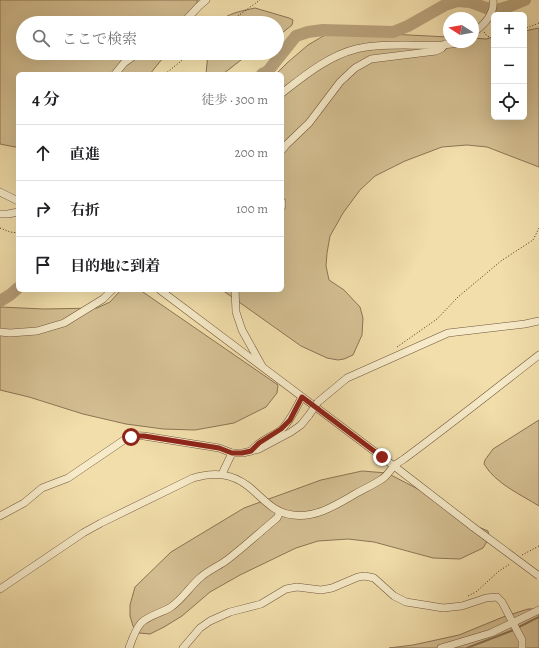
<!DOCTYPE html>
<html lang="ja">
<head>
<meta charset="utf-8">
<style>
	body { margin:0; font-family:Alegreya,"Noto Serif JP",serif; background:#f2f2f2; color:#202124 }
	.controls { position:absolute; right:12px; top:12px; display:grid; overflow:hidden; border-radius:6px; box-shadow:0 4px 16px #0002 }
	.controls button { width:36px; height:36px; display:grid; place-items:center; padding:0; border:0; border-bottom:1px solid #e0e0e0; background:#fff; color:#202124; font:20px sans-serif }
	.compass { position:absolute; left:443px; top:12px; width:36px; height:36px; border-radius:50%; background:#fff; box-shadow:0 4px 16px #0002; rotate:281deg }
	.stop { position:absolute; width:12px; height:12px; margin:-9px; border:3px solid #8f2418; border-radius:50%; background:#fff }
	.stop.end { background:#8f2418; border-color:#fff; box-shadow:0 1px 4px #0008 }
	.list { margin:0; padding:0; list-style:none }
	h2 { display:flex; justify-content:space-between; align-items:center; height:52px; margin:0; padding:0 16px; font-size:17px }
	h2 small { font-size:13px; font-weight:400; color:#757577 }
	.list li { display:grid; grid-template-columns:26px 1fr auto; gap:12px; align-items:center; box-sizing:border-box; height:56px; padding:0 16px; border-top:1px solid #e0e0e0 }
	.list b { display:block; font-size:15px; white-space:nowrap }
	.list em { font-size:13px; font-style:normal; color:#757577 }
	.icon { flex:none; width:22px; height:22px; fill:none; stroke:currentColor; stroke-width:2; stroke-linecap:round; stroke-linejoin:round }
	.map { position:relative; flex:none; width:539px; height:648px; overflow:hidden }
	.search { position:absolute; background:#fff; box-shadow:0 4px 16px #0002; left:16px; top:16px; width:268px; height:44px; display:flex; align-items:center; gap:10px; box-sizing:border-box; padding:0 14px; border-radius:22px; color:#757577; font-size:15px }
	.panel { position:absolute; background:#fff; box-shadow:0 4px 16px #0002; left:16px; top:72px; width:268px; height:220px; border-radius:6px }
	.map>svg:first-child { display:block }
	.green { fill:#d4bf92; stroke:#8d7454 }
	.lines { fill:none; stroke-linecap:round; stroke-linejoin:round }
	.stream { stroke:#8a7052; stroke-width:2 }
	.river { stroke:#b7a079; stroke-width:12 }
	.minor-casing { stroke:#71563c; stroke-width:8 }
	.path { stroke:#462817; stroke-width:1; stroke-dasharray:1 2; stroke-linecap:butt }
	.minor { stroke:#f6eac8; stroke-width:7 }
	.minor-bridge-casing { stroke:#71563c; stroke-width:8; stroke-linecap:butt }
	.minor-bridge { stroke:#f6eac8; stroke-width:7 }
	.route { stroke:#8f2418; stroke-width:5 }
</style>
</head>
<body>
<div class="map">
<svg width="539" height="648" viewBox="0 0 539 648">
	<rect width="100%" height="100%" fill="#f1deab"/>
	<filter id="stains"><feTurbulence type="fractalNoise" baseFrequency=".005" numOctaves="4"/><feColorMatrix values="0 0 0 0 .2 0 0 0 0 .09 0 0 0 0 .02 0 0 0 .5 -.17"/></filter>
	<radialGradient id="worn" r=".72"><stop offset=".6" stop-color="#630" stop-opacity="0"/><stop offset="1" stop-color="#630" stop-opacity=".3"/></radialGradient>
	<g class="green">
		<polygon points="0,0 198,0 186,23 23,23 23,53 167,53 150,74 18,74 18,146 15,147 0,144"/>
		<path d="M255 8 289 18 293 20 292 25 277 37V23H218C227 13 242 11 255 8Z"/>
		<polygon points="539,28 539,167 487,147 467,145 442,147 405,161 375,176 360,190 343,213 330,236 327,253 326,266 329,280 344,290 360,307 363,318 362,335 353,355 344,359 338,360 327,358 301,346 222,290 282,290 282,74 276,74 287,63 308,45 325,35 349,32 449,37 449,42 473,42 473,38 486,39 494,37 494,117 524,117 524,31"/>
		<polygon points="208,53 250,53 223,74 206,74"/>
		<polygon points="121,290 140,290 278,385 277,393 266,407 234,423 195,430 163,429 126,424 83,414 29,397 0,390 0,307 44,309 97,308 110,302"/>
		<path d="M539 420V506C520 494 496 484 484 464L485 460 493 449Z"/>
		<polygon points="362,471 387,473 445,503 476,526 488,531 489,538 483,548 460,559 433,558 374,542 348,539 318,541 296,548 240,575 210,592 182,616 164,627 150,634 139,633 133,626 130,616 130,605 135,587 171,552 244,508 321,480"/>
		<polygon points="528,609 539,609 539,648 389,648 413,645 459,635 503,617"/>
	</g>
	<g class="lines">
		<polyline class="stream" points="467,648 511,631 539,617"/>
		<g class="river">
			<polyline points="262,74 268,71 296,36 308,32 323,30 393,32 408,26 445,5 457,1 470,2 486,8 497,10 510,6 525,0"/>
			<polyline points="0,301 10,295 18,288"/>
		</g>
		<g class="minor-casing">
			<g id="minor">
				<polyline points="183,23 199,6 206,0"/>
				<path d="M473 33C484 25 495 14 493 0"/>
				<polyline points="115,74 124,63 138,53"/>
				<path d="M282 93C304 76 328 56 356 49 371 45 389 45 405 45 417 45 451 47 460 42"/>
				<polyline points="282,150 286,145 309,123 340,82 355,68 371,59 436,51 442,48 445,44"/>
				<polyline points="0,192 18,201"/>
				<polyline points="282,202 282,206"/>
				<polyline points="0,214 8,214 18,212"/>
				<polyline points="160,290 394,466 473,527"/>
				<polyline points="235,290 236,312 242,330 262,366"/>
				<polyline points="0,332 10,333 37,331 64,323 103,299 112,290"/>
				<polyline points="318,402 347,378 448,333 525,324 539,321"/>
				<path d="M251 451C259 440 272 437 282 429 291 420 296 408 302 397"/>
				<polyline points="222,474 232,453"/>
				<path d="M0 516 24 503 42 488 68 478 124 440C131 437 136 435 144 436L219 448 232 453H243L259 449 291 432 301 425 309 415"/>
				<path d="M0 589 83 533 101 523 193 478C214 472 231 473 248 486 263 498 273 513 293 515 316 518 336 505 355 494 364 489 373 485 382 479 387 476 390 470 394 466 397 463 401 461 404 459 450 425 494 390 539 355"/>
				<path d="M129 648C132 640 135 630 141 623 149 615 162 613 171 607 183 599 190 586 201 577 209 570 219 566 227 560 244 547 260 532 277 518L280 512"/>
				<polyline points="183,648 200,628 210,621 230,612 261,604 286,589 297,587 321,590 332,588 358,577 365,576 374,578 394,596 406,602 431,606 443,608 462,606 486,598 497,597 502,602 522,640 522,648"/>
				<polyline points="441,648 491,633 539,610"/>
			</g>
		</g>
		<g class="path">
			<polyline points="228,23 260,0"/>
			<polyline points="524,29 539,23"/>
			<polyline points="484,32 487,36 494,39"/>
			<polyline points="165,74 191,53"/>
			<polyline points="0,228 10,232 18,233"/>
			<polyline points="397,347 437,319 458,297 501,261 533,240 539,228"/>
			<polyline points="522,555 539,546"/>
			<polyline points="468,596 476,592 499,571 510,564"/>
		</g>
		<use href="#minor" class="minor"/>
		<g class="minor-bridge-casing">
			<g id="minor-bridge">
				<polyline points="309,415 318,402"/>
				<polyline points="473,527 539,576"/>
			</g>
		</g>
		<use href="#minor-bridge" class="minor-bridge"/>
	</g>
	<g class="lines">
		<polyline class="route" points="131,437 138,436 144,436 219,448 232,453 242,453 251,451 259,443 281,429 290,420 302,397 382,457"/>
	</g>
	<rect width="100%" height="100%" filter="url(#stains)"/>
	<rect width="100%" height="100%" fill="url(#worn)"/>
</svg>
<div class="controls">
<button>+</button>
<button>−</button>
<button><svg class="icon" aria-label="locate" viewBox="0 0 24 24"><circle cx="12" cy="12" r="6"/><path d="M12 2v4M12 18v4M2 12h4M18 12h4"/></svg></button>
</div>
<svg class="compass" viewBox="-18 -18 36 36"><path d="M0-13l5 13h-10z" fill="#e53935"/><path d="M0 13l5-13h-10z" fill="#757577"/></svg>
<div class="stop" style="left:131px;top:437px"></div>
<div class="stop end" style="left:382px;top:457px"></div>
<div class="search"><svg class="icon" aria-label="search" viewBox="0 0 24 24"><circle cx="10" cy="10" r="6"/><path d="M15 15l6 6"/></svg>ここで検索</div>
<section class="panel">
<h2>4 分<small>徒歩 · 300 m</small></h2>
<ul class="list">
<li><svg class="icon" aria-label="ahead" viewBox="0 0 24 24"><path d="M12 20V5M6 11l6-6 6 6"/></svg><div><b>直進</b></div><em>200 m</em></li>
<li><svg class="icon" aria-label="right" viewBox="0 0 24 24"><path d="M7 20v-9h11M14 6l5 5-5 5"/></svg><div><b>右折</b></div><em>100 m</em></li>
<li><svg class="icon" aria-label="arrive" viewBox="0 0 24 24"><path d="M6 21V4h12l-3 4 3 4H6"/></svg><div><b>目的地に到着</b></div></li>
</ul>
</section>
</div>
</body>
</html>
